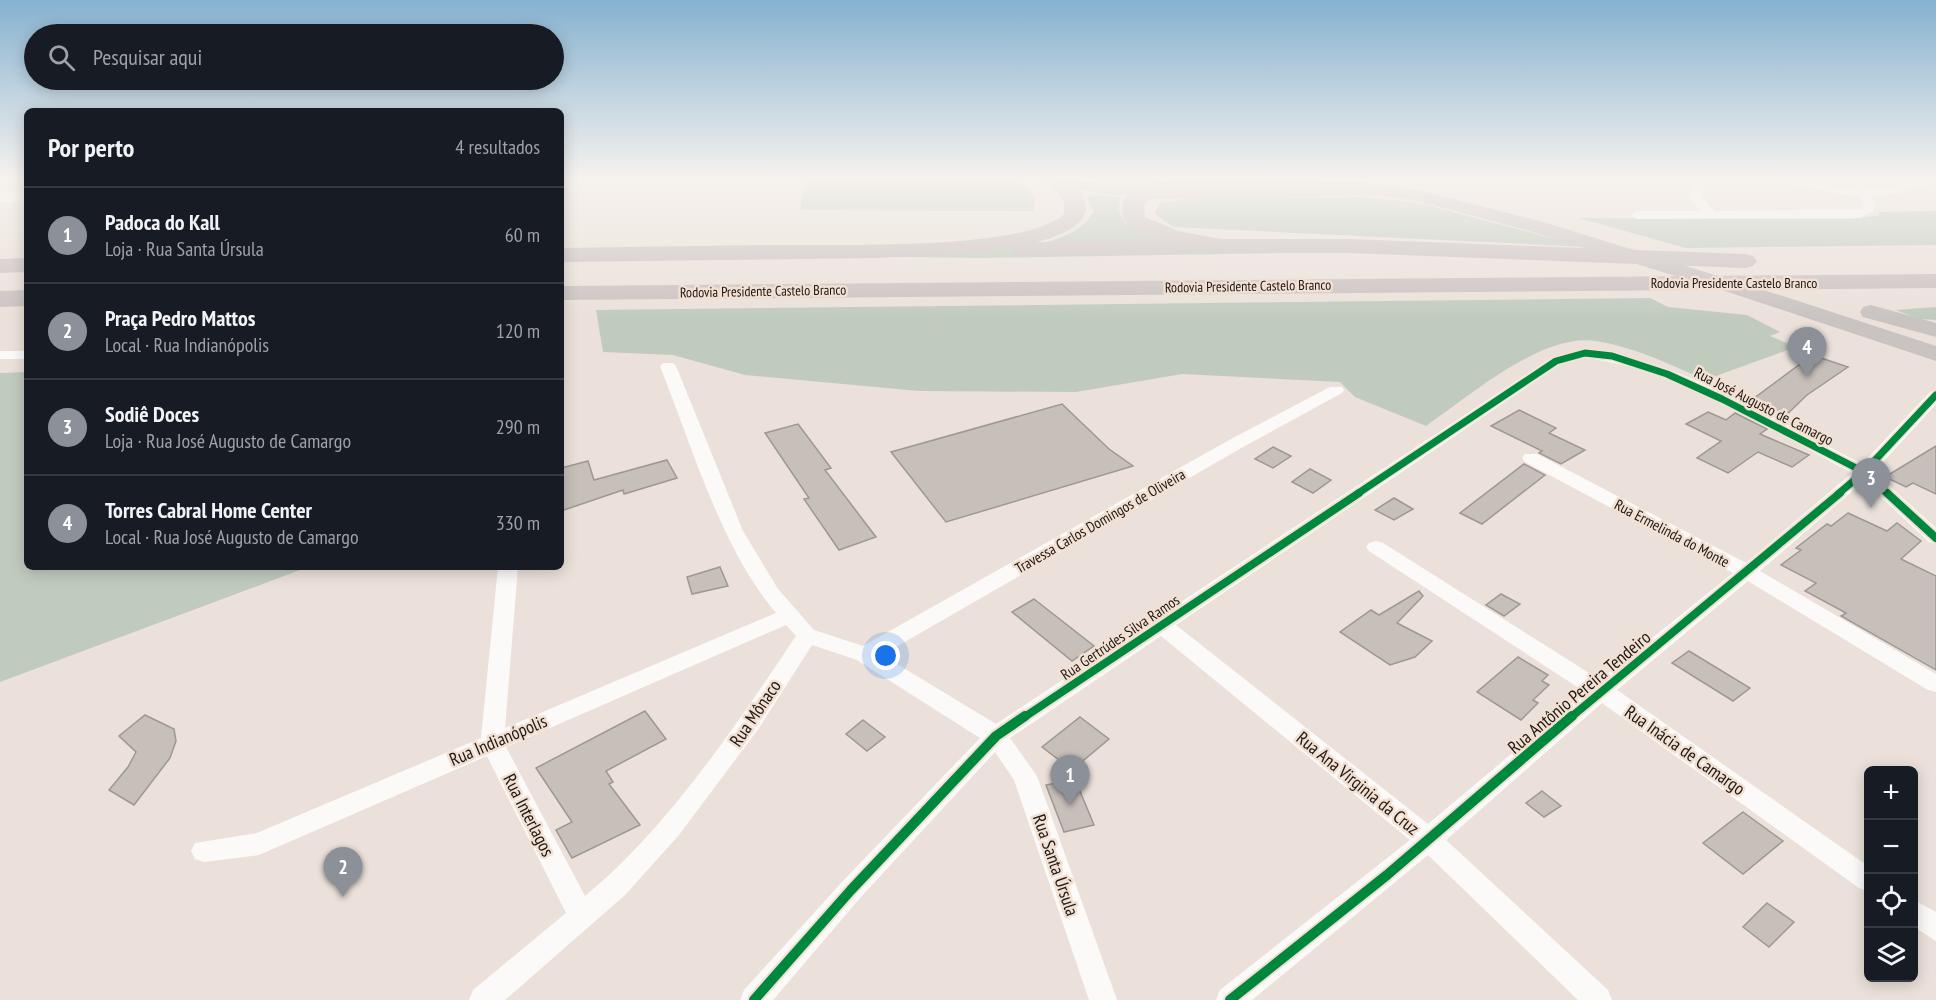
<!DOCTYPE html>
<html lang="pt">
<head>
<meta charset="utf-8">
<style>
	body { margin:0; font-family:"PT Sans Narrow",sans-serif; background:#20242c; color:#f1f3f6 }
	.controls { position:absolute; right:18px; bottom:18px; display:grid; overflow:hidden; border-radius:9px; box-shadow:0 3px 15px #0003 }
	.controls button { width:54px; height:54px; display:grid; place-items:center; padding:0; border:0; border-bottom:2px solid #363941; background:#171b24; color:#f1f3f6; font:30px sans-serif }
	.you { position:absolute; left:886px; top:656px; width:21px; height:21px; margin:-15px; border:4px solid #fff; border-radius:50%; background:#1a73e8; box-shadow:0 0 0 9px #1a73e833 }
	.badge { display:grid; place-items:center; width:39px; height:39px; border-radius:50%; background:#8c9099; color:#fff; font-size:20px; font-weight:700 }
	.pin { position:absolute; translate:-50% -50px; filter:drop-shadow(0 2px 3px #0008) }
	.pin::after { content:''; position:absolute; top:32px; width:21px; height:18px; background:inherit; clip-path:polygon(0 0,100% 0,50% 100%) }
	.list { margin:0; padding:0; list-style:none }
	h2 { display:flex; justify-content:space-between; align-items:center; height:78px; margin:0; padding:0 24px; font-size:26px }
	h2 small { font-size:20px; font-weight:400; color:#9ea1a6 }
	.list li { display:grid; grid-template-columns:39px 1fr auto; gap:18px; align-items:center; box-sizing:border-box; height:96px; padding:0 24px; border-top:2px solid #363941 }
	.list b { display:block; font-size:22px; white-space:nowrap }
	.list p { margin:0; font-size:20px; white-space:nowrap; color:#9ea1a6 }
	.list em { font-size:20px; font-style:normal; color:#9ea1a6 }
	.icon { flex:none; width:33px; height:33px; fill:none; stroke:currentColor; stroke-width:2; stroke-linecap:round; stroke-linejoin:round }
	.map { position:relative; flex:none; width:1936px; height:1000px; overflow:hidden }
	.search { position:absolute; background:#171b24; box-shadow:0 3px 15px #0003; left:24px; top:24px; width:540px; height:66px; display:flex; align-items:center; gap:15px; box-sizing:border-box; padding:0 21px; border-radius:33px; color:#9ea1a6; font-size:22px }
	.panel { position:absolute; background:#171b24; box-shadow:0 3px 15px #0003; left:24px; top:108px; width:540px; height:462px; border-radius:9px }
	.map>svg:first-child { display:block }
	.green { fill:#c0cbbe }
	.building { fill:#c7bfba; stroke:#9f9792; stroke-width:1.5 }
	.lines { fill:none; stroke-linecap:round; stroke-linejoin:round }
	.street { fill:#fcfaf9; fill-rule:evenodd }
	.secondary { fill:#f9f5f4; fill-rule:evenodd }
	.primary { fill:#c9c3c2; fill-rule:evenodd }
	.highway { fill:#cbc2c1; fill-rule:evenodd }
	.cycleway-far2-casing { stroke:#f2e0d3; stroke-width:10 }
	.cycleway-far1-casing { stroke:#f2e0d3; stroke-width:12 }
	.cycleway-casing { stroke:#f2e0d3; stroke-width:14 }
	.cycleway-far2 { stroke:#00873e; stroke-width:7 }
	.cycleway-far1 { stroke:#00873e; stroke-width:8 }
	.cycleway { stroke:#00873e; stroke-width:10 }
	.labels { text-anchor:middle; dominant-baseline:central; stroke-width:5; stroke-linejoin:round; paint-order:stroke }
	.far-street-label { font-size:14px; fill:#1d1713; stroke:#f2e0d3 }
	.street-label { font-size:15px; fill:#1d1713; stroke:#f2e0d3 }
	.near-street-label { font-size:18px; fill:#1d1713; stroke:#f2e0d3 }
</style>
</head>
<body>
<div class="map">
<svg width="1936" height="1000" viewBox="0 0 1936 1000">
	<rect width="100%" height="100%" fill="#ebe1da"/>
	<g class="green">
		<path d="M806 178H1007C1023 182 1041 194 1033 211L800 210Z"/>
		<polygon points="1075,178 1169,178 1133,183"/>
		<path d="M1086 195 1121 197C1112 225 1138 231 1159 239L1346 252 978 258 847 256C876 254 905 252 935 251 978 249 1071 255 1094 211Z"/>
		<polygon points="1362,197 1419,203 1586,247 1173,227 1155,214 1159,204 1188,198"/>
		<polygon points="1936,211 1936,245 1686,248 1578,218 1850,219 1880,215 1878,212"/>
		<path d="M1650 298 1668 307 1747 315 1780 332 1770 336 1796 347 1705 380C1669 364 1635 347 1596 341 1541 333 1470 396 1426 426L1355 397 1340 382 1182 374 1076 392 919 391 745 375 673 355 603 352 596 310Z"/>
		<polygon points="1936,307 1936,320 1920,319 1895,310"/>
		<polygon points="27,372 27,567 308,567 0,682 0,373"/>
	</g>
	<g class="building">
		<polygon points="1812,355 1848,367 1807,395 1782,419 1749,402"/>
		<polygon points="1062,404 1109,449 1133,466 946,522 891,452"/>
		<polygon points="1519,410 1556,428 1549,433 1585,450 1561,464 1539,453 1542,451 1491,426"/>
		<polygon points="1708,412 1726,420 1735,413 1767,429 1760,434 1809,455 1792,467 1758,452 1728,473 1697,458 1721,441 1686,424"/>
		<polygon points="798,424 831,468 825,470 876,537 839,550 804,499 809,498 765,433"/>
		<polygon points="1936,446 1936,494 1913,483 1906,487 1885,477"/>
		<polygon points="1273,447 1291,456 1273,468 1255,459"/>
		<polygon points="667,460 677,478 624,494 623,490 561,511 561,468 588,461 594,480"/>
		<polygon points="1524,464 1545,475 1482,524 1460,513"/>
		<polygon points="1310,469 1331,480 1313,493 1292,482"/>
		<polygon points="1394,498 1413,509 1394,520 1375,510"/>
		<polygon points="1848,513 1887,531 1897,523 1921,541 1901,559 1936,576 1936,670 1841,616 1846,613 1805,591 1816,583 1781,565 1801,550 1796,548 1827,524 1831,526"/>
		<polygon points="720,567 728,586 692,594 687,577"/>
		<polygon points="1419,591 1423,596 1397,623 1432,641 1415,657 1390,665 1340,632 1371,610 1379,615"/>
		<polygon points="1501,594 1520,604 1504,616 1486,605"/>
		<polygon points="1034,599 1094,646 1072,661 1012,612"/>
		<polygon points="1689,651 1750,688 1733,701 1672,663"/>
		<polygon points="1518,657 1548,675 1542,681 1549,685 1533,700 1538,703 1521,720 1477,692"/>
		<polygon points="645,711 666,739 606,771 613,782 609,784 640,825 572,858 556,830 572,822 536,768"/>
		<polygon points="145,715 174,729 176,741 170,758 134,805 109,790 128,767 136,752 119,736"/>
		<polygon points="1080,717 1109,739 1072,770 1042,747"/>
		<polygon points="863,720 885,737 867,751 846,734"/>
		<polygon points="1075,779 1094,825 1064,832 1046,785"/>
		<polygon points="1542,791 1561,806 1544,817 1526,803"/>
		<polygon points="1743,812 1783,841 1743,874 1703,843"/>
		<polygon points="1767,903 1794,922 1769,947 1743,927"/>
	</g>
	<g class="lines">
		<g class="street">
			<polygon points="1369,178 1387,178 1377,182 1369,182"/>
			<polygon points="1695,178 1707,178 1701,197 1715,211 1862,209 1863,203 1859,197 1773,181 1767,178 1792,178 1854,189 1852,178 1864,178 1866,190 1900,186 1924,178 1936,178 1936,181 1902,192 1870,197 1875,203 1873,211 1860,218 1637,219 1631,215 1637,211 1701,211 1689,198"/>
			<path d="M1585 349C1679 359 1778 421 1862 464L1930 392 1936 390V404L1874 472 1936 528V544L1929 542 1864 481 1760 571 1936 674V692L1928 690 1748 581 1617 690 1868 866V891L1859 888 1602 703 1446 840 1608 990 1612 1000H1578L1428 855 1252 1000H1216L1220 990 1410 840 1161 636 1010 738 1037 776 1117 1000H1089L1014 780 995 752 860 898 773 1000H740L744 990 842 882 980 738 857 660 812 645 759 728 679 835 625 895 505 1000H469L473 990 566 913 487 756 259 855 204 862 195 859 191 851 195 843 257 833 481 738 498 567H518L505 728 776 613C722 550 691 444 660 366L663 363H673L676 366 743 531 778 589 814 630 863 646 1231 439 1330 387H1342L1344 390 1342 393 1243 447 882 655 996 724 1551 358ZM1585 358C1672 367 1775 433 1852 473L1746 563 1537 454H1525L1522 458 1525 462 1733 573 1600 680 1383 543 1376 541 1369 543 1366 547 1369 551 1585 692 1428 824 1176 625 1561 364ZM786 625 796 636C737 724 667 829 585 896L506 747Z"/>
			<rect x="0" y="351" width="27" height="8"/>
			<polygon points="1914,900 1936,912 1936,941 1914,927"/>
		</g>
		<polygon class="secondary" points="27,190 27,200 0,203 0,193"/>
		<g class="primary">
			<polygon points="1043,178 1070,178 1097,183 1129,185 1174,179 1305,179 1360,182 1417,190 1540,221 1786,297 1936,346 1936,361 1731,293 1526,230 1417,201 1360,193 1305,190 1170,190 1145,195 1113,195 1060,186 1046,182"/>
			<polygon points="1871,305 1936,323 1936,337 1863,317 1860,312 1863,307"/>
		</g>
		<g class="highway">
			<path d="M1051 178H1068C1108 213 1074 233 1037 242L1160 240 1132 229 1123 219C1123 215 1121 208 1122 204 1125 194 1140 185 1149 183L1158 187 1386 185 1393 187 1396 191 1393 195 1150 199 1144 205 1145 217 1178 231 1221 239H1348L1745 254 1753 256 1757 261 1753 266 1745 268 1348 253H1221L1194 248 1191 252 1183 254 1022 256 1014 254 1011 248 971 253 877 258 561 262V248C630 247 698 246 767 245 825 244 1026 252 1064 214V200L1049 181Z"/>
			<polygon points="27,258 27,272 0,273 0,259"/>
			<polygon points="1936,274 1936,288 561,300 561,286"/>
			<polygon points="27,290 27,306 0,307 0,291"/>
		</g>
		<g class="cycleway-far2-casing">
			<g id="cycleway-far2">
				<polyline points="1357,494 1556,361 1585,353 1612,356 1667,374 1722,399 1864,472 1888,494"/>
				<polyline points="1838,494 1864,472 1936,395"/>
			</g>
		</g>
		<g class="cycleway-far1-casing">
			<g id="cycleway-far1">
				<polyline points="1887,493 1936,538"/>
				<polyline points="1023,718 1359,493"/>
				<polyline points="1570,718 1840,493"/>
			</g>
		</g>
		<g class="cycleway-casing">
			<g id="cycleway">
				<polyline points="754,1000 851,890 996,736 1025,716"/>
				<polyline points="1230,1000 1387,875 1572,716"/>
			</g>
		</g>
		<use href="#cycleway-far2" class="cycleway-far2"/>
		<use href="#cycleway-far1" class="cycleway-far1"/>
		<use href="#cycleway" class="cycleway"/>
	</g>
	<linearGradient id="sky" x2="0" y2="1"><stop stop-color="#86b2d0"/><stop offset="0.56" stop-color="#f6f2ee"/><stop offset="1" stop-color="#f6f2ee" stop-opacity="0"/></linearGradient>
	<rect width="1936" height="318" fill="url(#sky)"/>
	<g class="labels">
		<g class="far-street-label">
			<text x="1734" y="283">Rodovia Presidente Castelo Branco</text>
			<text transform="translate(1248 286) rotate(-1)">Rodovia Presidente Castelo Branco</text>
			<text transform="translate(763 291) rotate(-1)">Rodovia Presidente Castelo Branco</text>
		</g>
		<g class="street-label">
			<text transform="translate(1764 406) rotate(27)">Rua José Augusto de Camargo</text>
			<text transform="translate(1100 521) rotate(-30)">Travessa Carlos Domingos de Oliveira</text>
			<text transform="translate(1672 533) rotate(28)">Rua Ermelinda do Monte</text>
			<text transform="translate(1120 637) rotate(-34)">Rua Gertrúdes Silva Ramos</text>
		</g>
		<g class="near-street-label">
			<text transform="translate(1579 692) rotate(-40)">Rua Antônio Pereira Tendeiro</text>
			<text transform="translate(755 713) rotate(-56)">Rua Mônaco</text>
			<text transform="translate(498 740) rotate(-23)">Rua Indianópolis</text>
			<text transform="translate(1685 750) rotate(35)">Rua Inácia de Camargo</text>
			<text transform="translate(1358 783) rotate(39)">Rua Ana Virginia da Cruz</text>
			<text transform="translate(529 815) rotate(63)">Rua Interlagos</text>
			<text transform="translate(1056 865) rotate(71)">Rua Santa Úrsula</text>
		</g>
	</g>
</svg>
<div class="controls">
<button>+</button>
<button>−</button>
<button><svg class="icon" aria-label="locate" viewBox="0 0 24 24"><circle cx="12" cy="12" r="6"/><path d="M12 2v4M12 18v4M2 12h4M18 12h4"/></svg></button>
<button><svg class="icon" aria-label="layers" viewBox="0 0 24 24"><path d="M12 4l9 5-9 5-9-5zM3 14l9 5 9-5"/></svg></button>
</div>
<div class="you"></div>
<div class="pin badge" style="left:1070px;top:805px">1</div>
<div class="pin badge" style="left:343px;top:897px">2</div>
<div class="pin badge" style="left:1871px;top:508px">3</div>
<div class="pin badge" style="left:1807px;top:377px">4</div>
<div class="search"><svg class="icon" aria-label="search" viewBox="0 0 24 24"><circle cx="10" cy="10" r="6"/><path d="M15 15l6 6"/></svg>Pesquisar aqui</div>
<section class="panel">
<h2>Por perto<small>4 resultados</small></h2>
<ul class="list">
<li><span class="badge">1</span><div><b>Padoca do Kall</b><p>Loja · Rua Santa Úrsula</p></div><em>60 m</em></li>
<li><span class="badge">2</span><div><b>Praça Pedro Mattos</b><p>Local · Rua Indianópolis</p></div><em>120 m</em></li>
<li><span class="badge">3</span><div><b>Sodiê Doces</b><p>Loja · Rua José Augusto de Camargo</p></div><em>290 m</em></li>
<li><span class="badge">4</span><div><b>Torres Cabral Home Center</b><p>Local · Rua José Augusto de Camargo</p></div><em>330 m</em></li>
</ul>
</section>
</div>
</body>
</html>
